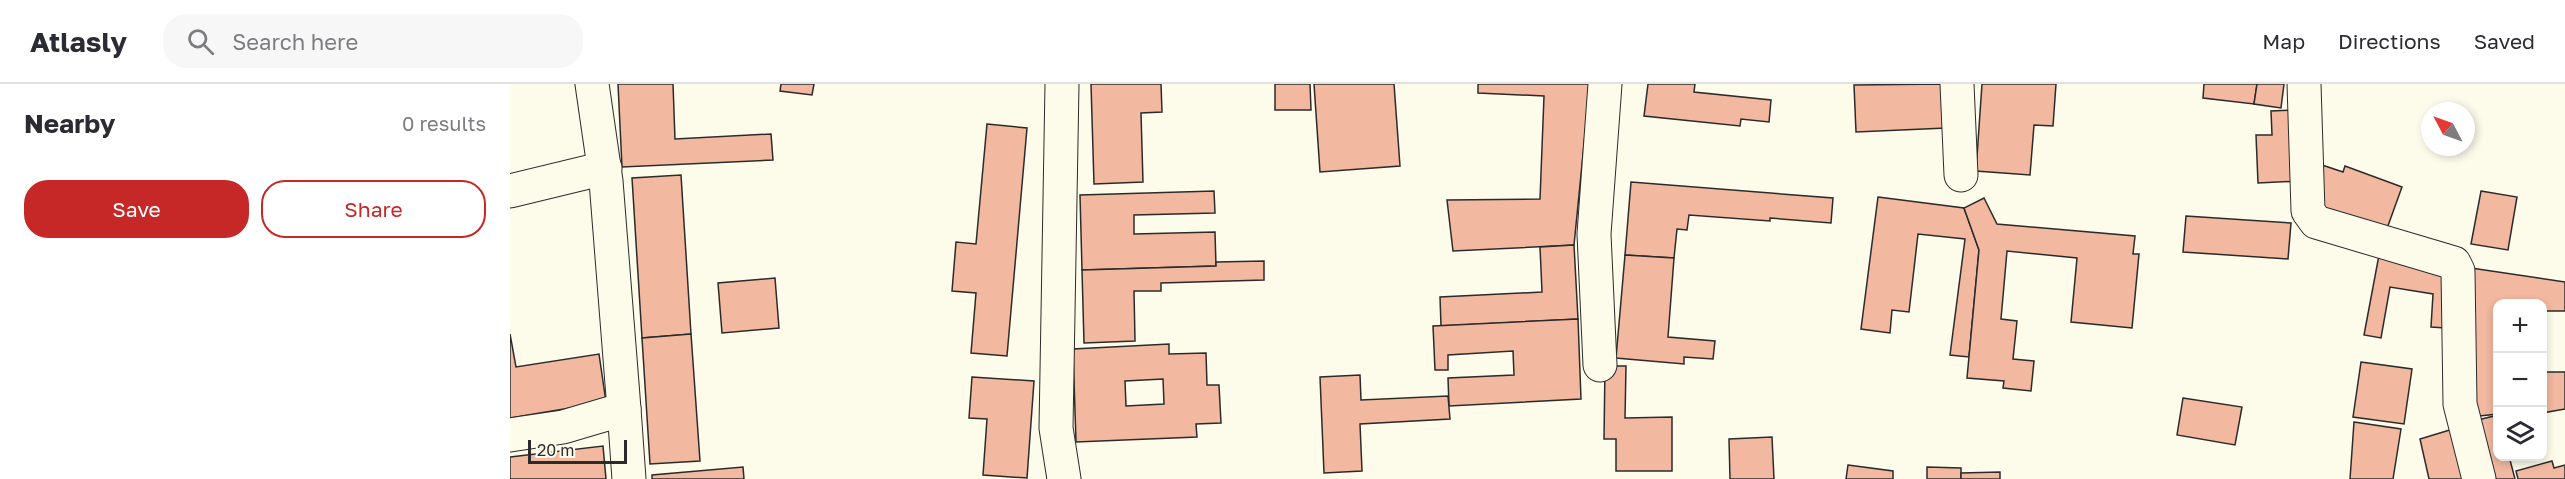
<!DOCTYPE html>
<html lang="en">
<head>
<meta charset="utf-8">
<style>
	body { margin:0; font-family:"Golos Text",sans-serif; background:#f7f7f7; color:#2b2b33 }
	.controls { position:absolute; right:18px; bottom:18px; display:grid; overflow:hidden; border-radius:12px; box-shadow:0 3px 9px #0003 }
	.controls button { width:54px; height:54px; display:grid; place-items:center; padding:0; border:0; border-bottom:2px solid #e1e1e2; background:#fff; color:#2b2b33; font:30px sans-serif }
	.compass { position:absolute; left:1911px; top:18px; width:54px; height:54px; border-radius:50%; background:#fff; box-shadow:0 3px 9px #0003; rotate:311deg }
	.scale { position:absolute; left:18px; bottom:15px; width:99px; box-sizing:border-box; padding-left:6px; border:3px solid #2b2b2b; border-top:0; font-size:16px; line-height:21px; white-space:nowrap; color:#2b2b2b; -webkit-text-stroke:4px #fdfbea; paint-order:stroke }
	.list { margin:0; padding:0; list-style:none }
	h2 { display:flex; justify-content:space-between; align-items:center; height:78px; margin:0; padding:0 24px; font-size:26px }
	h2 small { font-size:20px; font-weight:400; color:#7c7c81 }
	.actions { display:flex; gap:12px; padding:18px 24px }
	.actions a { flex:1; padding:14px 0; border:2px solid #c62828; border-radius:24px; text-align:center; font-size:21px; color:#c62828 }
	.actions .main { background:#c62828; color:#fff }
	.icon { flex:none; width:33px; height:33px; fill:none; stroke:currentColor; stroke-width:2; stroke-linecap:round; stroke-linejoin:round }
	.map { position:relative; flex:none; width:2055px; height:395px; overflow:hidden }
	header { display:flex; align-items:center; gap:36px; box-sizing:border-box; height:84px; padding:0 30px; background:#fff; border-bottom:2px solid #e1e1e2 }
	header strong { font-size:28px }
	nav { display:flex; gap:33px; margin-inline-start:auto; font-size:21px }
	.search { width:420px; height:54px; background:#f7f7f7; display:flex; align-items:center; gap:15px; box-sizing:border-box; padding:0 21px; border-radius:24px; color:#7c7c81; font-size:22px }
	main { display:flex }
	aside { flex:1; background:#fff }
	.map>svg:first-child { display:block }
	.building { fill:#f2b8a0; stroke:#2b2b2b; stroke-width:1.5; fill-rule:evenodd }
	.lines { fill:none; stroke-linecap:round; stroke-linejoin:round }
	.minor-casing { stroke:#2b2b2b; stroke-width:35 }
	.minor { stroke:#fdfbea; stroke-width:33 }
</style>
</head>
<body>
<header>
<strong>Atlasly</strong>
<div class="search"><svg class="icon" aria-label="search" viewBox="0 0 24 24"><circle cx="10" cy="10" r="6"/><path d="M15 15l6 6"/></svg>Search here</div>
<nav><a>Map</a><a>Directions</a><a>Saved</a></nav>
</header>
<main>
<aside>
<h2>Nearby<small>0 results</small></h2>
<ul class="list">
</ul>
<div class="actions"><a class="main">Save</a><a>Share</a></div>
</aside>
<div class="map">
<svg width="2055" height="395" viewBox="0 0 2055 395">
	<rect width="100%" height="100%" fill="#fdfbea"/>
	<g class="building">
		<polygon points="108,0 163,0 165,55 261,50 263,76 112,83"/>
		<polygon points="271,0 304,0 302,11 270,7"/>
		<polygon points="581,0 651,0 652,28 631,29 633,98 584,100"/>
		<polygon points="765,0 800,0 801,26 765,26"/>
		<polygon points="804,0 884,0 890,82 810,88"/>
		<polygon points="968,0 1080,0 1064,161 943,167 937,116 1030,115 1034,12 968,9"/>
		<polygon points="1138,0 1185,0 1184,8 1261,16 1259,38 1231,35 1230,42 1134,32"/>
		<polygon points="1434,0 1436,44 1346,48 1344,1"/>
		<polygon points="1472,0 1546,0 1543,42 1524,41 1520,91 1466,87"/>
		<polygon points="1694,0 1747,0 1744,20 1693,14"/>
		<polygon points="1747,0 1774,0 1771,24 1744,20"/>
		<polygon points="1787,26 1790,97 1748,99 1746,51 1762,51 1761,27"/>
		<polygon points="477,40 517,44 497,272 461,269 466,209 442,207 446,158 466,160"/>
		<polygon points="1812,81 1833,88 1835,82 1892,103 1875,150 1812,127"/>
		<polygon points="171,91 181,250 132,254 122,94"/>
		<polygon points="1121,98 1323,114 1321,139 1260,134 1260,137 1179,131 1177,146 1167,145 1164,174 1115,171"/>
		<polygon points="704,107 705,129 624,131 624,150 705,148 706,182 572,186 570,111"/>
		<polygon points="1971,107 2007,113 1998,166 1961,160"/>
		<polygon points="1368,113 1454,124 1469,166 1459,273 1440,271 1455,155 1408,150 1399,228 1382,226 1380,249 1351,245"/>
		<polygon points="1474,114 1487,140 1625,152 1623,170 1629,170 1622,244 1561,238 1567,174 1497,167 1491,235 1507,237 1503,275 1524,277 1521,307 1493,304 1494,297 1457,294 1469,166 1454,124"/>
		<polygon points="1676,132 1781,139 1778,175 1673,168"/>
		<polygon points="1064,161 1068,235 931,242 930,213 1032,208 1030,163"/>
		<polygon points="1115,171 1164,174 1158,253 1205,257 1203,275 1174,273 1174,280 1106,274"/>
		<polygon points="1869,171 1938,192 1935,244 1921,243 1923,210 1880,203 1871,254 1854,251"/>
		<polygon points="754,177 754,196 651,199 651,207 624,207 625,257 574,259 572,186 706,182 706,178"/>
		<polygon points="1961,184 2055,198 2055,227 2032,227 2032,219 1988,219 1988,330 1960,333"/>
		<polygon points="265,194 269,244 212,249 208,199"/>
		<polygon points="1068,235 1071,315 939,322 938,294 1004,291 1003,267 938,271 938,286 925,286 923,242"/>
		<polygon points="0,250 6,283 89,270 96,318 0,334"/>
		<polygon points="181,250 190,377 140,380 132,254"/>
		<path d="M659 260V270L696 269 697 301H709L711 339 686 340 687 353 566 358 563 265ZM653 295 654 320 616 322 615 297Z"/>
		<polygon points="1851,278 1902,285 1894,340 1843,333"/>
		<polygon points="1095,282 1116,282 1115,334 1162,333 1162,387 1106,387 1106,355 1094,355"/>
		<polygon points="2032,288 2055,288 2055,325 2032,329"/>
		<polygon points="850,291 851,316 938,312 940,335 850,340 852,387 814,389 810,293"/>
		<polygon points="462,293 524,297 517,394 473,391 477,335 459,334"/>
		<polygon points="1673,314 1732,323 1725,361 1667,351"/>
		<polygon points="1984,332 1988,343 1988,372 1999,372 2005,395 1976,395 1960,338"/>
		<polygon points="1844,338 1891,345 1883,395 1840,395"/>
		<polygon points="1943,345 1954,395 1919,395 1910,355"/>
		<polygon points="1262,353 1264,395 1220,395 1219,355"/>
		<polygon points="93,362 96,395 0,395 0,373"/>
		<polygon points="2042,377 2044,384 2055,381 2055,395 2008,395 2006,387"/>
		<polygon points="1338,381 1383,387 1383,395 1336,395"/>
		<polygon points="233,383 234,395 142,395 142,391"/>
		<polygon points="1417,383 1451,384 1451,395 1417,395"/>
		<polygon points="1490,388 1490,395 1451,395 1451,389"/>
	</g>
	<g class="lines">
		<g class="minor-casing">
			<g id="minor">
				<polyline points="82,0 96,97 114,325"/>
				<polyline points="552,0 546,344 554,395"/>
				<polyline points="1447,0 1451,91"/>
				<polyline points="1794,0 1798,127 1806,138 1944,179 1948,187 1950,320 1969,395"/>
				<polyline points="0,107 95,84"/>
				<polyline points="1090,281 1084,150 1095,0"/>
				<polyline points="0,351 53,343 114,325 119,395"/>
			</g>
		</g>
		<use href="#minor" class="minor"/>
	</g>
</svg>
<div class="controls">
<button>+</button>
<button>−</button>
<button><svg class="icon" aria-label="layers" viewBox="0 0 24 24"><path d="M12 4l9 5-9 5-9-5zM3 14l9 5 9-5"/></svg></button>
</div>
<svg class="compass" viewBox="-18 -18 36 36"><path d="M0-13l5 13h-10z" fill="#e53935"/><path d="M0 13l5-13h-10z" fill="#7c7c81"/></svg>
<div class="scale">20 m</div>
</div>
</main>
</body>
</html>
